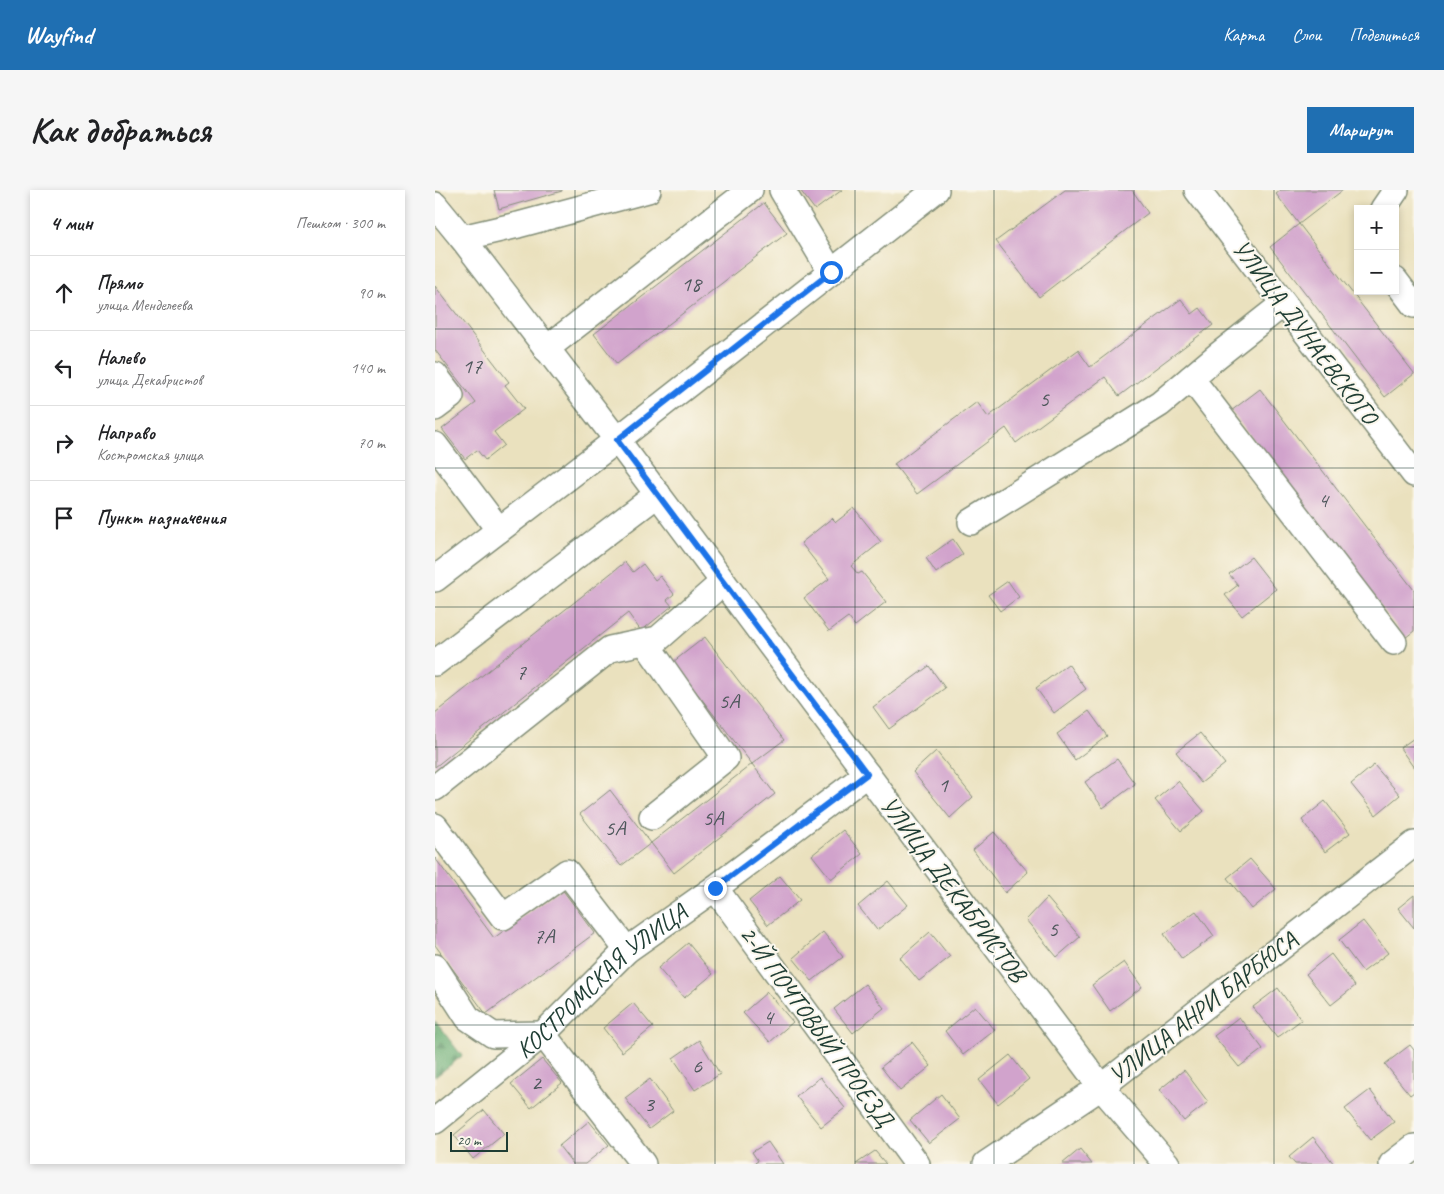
<!DOCTYPE html>
<html lang="ru">
<head>
<meta charset="utf-8">
<style>
	body { margin:0; font-family:Caveat,sans-serif; background:#f6f6f6; color:#202124 }
	.controls { position:absolute; right:15px; top:15px; display:grid; overflow:hidden; border-radius:0px; box-shadow:0 2px 8px #0003 }
	.controls button { width:45px; height:45px; display:grid; place-items:center; padding:0; border:0; border-bottom:1px solid #e0e0e0; background:#fff; color:#202124; font:25px sans-serif }
	.scale { position:absolute; left:15px; bottom:12px; width:58px; box-sizing:border-box; padding-left:5px; border:2px solid #1f3d34; border-top:0; font-size:14px; line-height:18px; white-space:nowrap; color:#1f3d34; -webkit-text-stroke:4px #fbf7ec; paint-order:stroke }
	.stop { position:absolute; width:15px; height:15px; margin:-11px; border:4px solid #1a73e8; border-radius:50%; background:#fff }
	.stop.end { background:#1a73e8; border-color:#fff; box-shadow:0 1px 5px #0008 }
	.list { margin:0; padding:0; list-style:none }
	h2 { display:flex; justify-content:space-between; align-items:center; height:65px; margin:0; padding:0 20px; font-size:21px }
	h2 small { font-size:16px; font-weight:400; color:#757577 }
	.list li { display:grid; grid-template-columns:32px 1fr auto; gap:15px; align-items:center; box-sizing:border-box; height:75px; padding:0 20px; border-top:1px solid #e0e0e0 }
	.list b { display:block; font-size:19px; white-space:nowrap }
	.list p { margin:0; font-size:16px; white-space:nowrap; color:#757577 }
	.list em { font-size:16px; font-style:normal; color:#757577 }
	.icon { flex:none; width:28px; height:28px; fill:none; stroke:currentColor; stroke-width:2; stroke-linecap:round; stroke-linejoin:round }
	.map { position:relative; flex:none; width:979px; height:974px; overflow:hidden; border-radius:0px }
	header { display:flex; align-items:center; gap:30px; box-sizing:border-box; height:70px; padding:0 25px; background:#1f6fb2; color:#fff }
	header strong { font-size:24px }
	nav { display:flex; gap:28px; margin-inline-start:auto; font-size:18px }
	.intro { display:flex; align-items:center; justify-content:space-between; box-sizing:border-box; height:120px; padding:0 30px }
	h1 { margin:0; font-size:35px }
	.button { padding:12px 22px; border-radius:0px; background:#1f6fb2; color:#fff; font-size:18px; font-weight:700 }
	main { display:flex; gap:30px; padding:0 30px }
	aside { flex:1; background:#fff; border-radius:0px; box-shadow:0 2px 8px #0003 }
	.map>svg:first-child { display:block }
	.forest { fill:url(#forest-firs); stroke:#447452 }
	.building { fill:#d1a3cc }
	.lines { fill:none; stroke-linecap:round; stroke-linejoin:round }
	.minor-casing { stroke:#848f79; stroke-width:28 }
	.minor { stroke:#fff; stroke-width:25 }
	.route { stroke:#1a73e8; stroke-width:6 }
	.grid { fill:none; stroke:#1f3d34; stroke-width:1; stroke-opacity:0.55 }
	.labels { text-anchor:middle; dominant-baseline:central; stroke-width:4; stroke-linejoin:round; paint-order:stroke }
	.number-label { font-size:22px; fill:#4c565a }
	.street-label { font-size:25px; fill:#1f3d34; stroke:#fbf7ec }
</style>
</head>
<body>
<header>
<strong>Wayfind</strong>
<nav><a>Карта</a><a>Слои</a><a>Поделиться</a></nav>
</header>
<div class="intro"><h1>Как добраться</h1><a class="button">Маршрут</a></div>
<main>
<aside>
<h2>4 мин<small>Пешком · 300 m</small></h2>
<ul class="list">
<li><svg class="icon" aria-label="ahead" viewBox="0 0 24 24"><path d="M12 20V5M6 11l6-6 6 6"/></svg><div><b>Прямо</b><p>улица Менделеева</p></div><em>90 m</em></li>
<li><svg class="icon" aria-label="left" viewBox="0 0 24 24"><path d="M17 20v-9H6M10 6l-5 5 5 5"/></svg><div><b>Налево</b><p>улица Декабристов</p></div><em>140 m</em></li>
<li><svg class="icon" aria-label="right" viewBox="0 0 24 24"><path d="M7 20v-9h11M14 6l5 5-5 5"/></svg><div><b>Направо</b><p>Костромская улица</p></div><em>70 m</em></li>
<li><svg class="icon" aria-label="arrive" viewBox="0 0 24 24"><path d="M6 21V4h12l-3 4 3 4H6"/></svg><div><b>Пункт назначения</b></div></li>
</ul>
</aside>
<div class="map">
<svg width="979" height="974" viewBox="0 0 979 974">
	<defs>
		<pattern id="forest-firs" width="22" height="20" patternUnits="userSpaceOnUse" patternTransform="scale(1.25)"><rect width="22" height="20" fill="#68ac71"/><path d="M5 1l3.5 6h-7zM16 11l3.5 6h-7z" fill="#558d5e"/></pattern>
	</defs>
	<rect width="100%" height="100%" fill="#fbf7ec"/>
	<filter id="ink" filterUnits="userSpaceOnUse"><feTurbulence type="fractalNoise" baseFrequency=".02" numOctaves="2"/><feDisplacementMap in="SourceGraphic" scale="10" xChannelSelector="R" yChannelSelector="G"/><feConvolveMatrix kernelMatrix="1 2 1 2 8 2 1 2 1" color-interpolation-filters="sRGB"/></filter>
	<filter id="wash" filterUnits="userSpaceOnUse"><feTurbulence type="fractalNoise" baseFrequency=".0096" numOctaves="4" result="noise"/><feDisplacementMap in="SourceGraphic" scale="20" xChannelSelector="R" yChannelSelector="G"/><feGaussianBlur stdDeviation="1.12" result="paint"/><feColorMatrix in="noise" values="0 0 0 0 0 0 0 0 0 0 0 0 0 0 0 0 0 1.4 0 .05"/><feComposite in="paint" operator="in"/></filter>
	<g filter="url(#wash)">
		<rect width="100%" height="100%" fill="#eae1be"/>
		<polygon class="forest" points="0,831 27,866 0,887"/>
		<g id="blocks">
			<g class="building">
				<polygon points="59,0 127,0 127,1 64,19"/>
				<polygon points="365,0 407,0 380,20"/>
				<polygon points="630,0 697,0 713,23 604,107 561,51"/>
				<polygon points="846,0 908,0 864,34 841,4"/>
				<polygon points="329,13 352,43 182,174 159,144"/>
				<polygon points="864,34 979,183 979,184 950,207 835,57"/>
				<polygon points="0,96 74,192 70,195 89,219 59,242 69,255 50,270 42,260 30,269 7,239 41,213 0,160"/>
				<polygon points="746,109 757,124 765,118 778,135 684,206 670,187 581,253 571,238 482,304 459,274 542,212 553,227 643,160 655,177"/>
				<polygon points="825,199 979,400 979,441 970,448 796,221"/>
				<polygon points="419,318 446,352 416,376 423,384 427,382 451,412 420,436 413,427 394,441 369,408 394,389 366,353 397,328 401,332"/>
				<polygon points="518,349 528,364 501,383 491,368"/>
				<polygon points="816,367 841,399 807,426 790,405 803,395 794,384"/>
				<polygon points="190,372 198,382 208,374 220,390 225,386 239,404 232,410 237,416 206,441 193,423 0,577 0,523"/>
				<polygon points="573,391 584,407 565,421 553,405"/>
				<polygon points="270,447 349,550 317,574 238,472"/>
				<polygon points="633,474 651,499 619,523 601,498"/>
				<polygon points="494,476 510,498 454,539 438,517"/>
				<polygon points="654,521 672,546 640,570 622,544"/>
				<polygon points="765,543 790,574 766,593 741,562"/>
				<polygon points="979,548 979,578 965,558"/>
				<polygon points="501,561 538,607 515,628 478,582"/>
				<polygon points="682,569 700,594 668,618 650,592"/>
				<polygon points="317,574 340,604 239,683 216,653"/>
				<polygon points="939,575 965,605 941,625 916,594"/>
				<polygon points="743,591 769,621 746,641 720,610"/>
				<polygon points="175,600 216,653 186,676 145,624"/>
				<polygon points="890,611 915,643 890,662 867,630"/>
				<polygon points="408,640 427,664 396,689 377,665"/>
				<polygon points="559,642 593,682 570,703 538,660"/>
				<polygon points="0,668 59,748 126,698 160,743 51,824 0,755"/>
				<polygon points="815,669 841,699 817,719 792,688"/>
				<polygon points="345,686 365,710 333,735 314,711"/>
				<polygon points="453,691 473,715 442,740 423,716"/>
				<polygon points="979,705 979,738 963,718"/>
				<polygon points="612,708 645,747 622,767 591,730"/>
				<polygon points="761,721 779,746 747,769 729,744"/>
				<polygon points="928,731 953,763 928,782 904,750"/>
				<polygon points="388,742 408,767 377,791 358,768"/>
				<polygon points="495,742 515,767 484,791 465,768"/>
				<polygon points="253,753 278,784 249,808 223,778"/>
				<polygon points="896,764 920,796 896,815 871,784"/>
				<polygon points="689,772 707,797 675,821 657,795"/>
				<polygon points="430,794 449,818 418,843 399,819"/>
				<polygon points="843,798 866,830 842,848 818,817"/>
				<polygon points="332,802 358,832 335,852 308,823"/>
				<polygon points="198,813 218,837 187,862 168,838"/>
				<polygon points="540,816 560,840 528,865 510,841"/>
				<polygon points="804,827 828,859 804,877 779,846"/>
				<polygon points="264,850 285,884 260,900 238,868"/>
				<polygon points="477,852 496,876 465,901 446,877"/>
				<polygon points="975,855 979,860 979,902 975,905 950,874"/>
				<polygon points="575,865 594,889 563,914 544,890"/>
				<polygon points="107,869 127,893 96,918 76,894"/>
				<polygon points="749,880 773,912 749,931 724,900"/>
				<polygon points="385,887 410,918 386,937 361,906"/>
				<polygon points="215,889 238,921 214,939 190,908"/>
				<polygon points="935,900 959,932 935,950 910,919"/>
				<polygon points="506,904 525,929 494,953 475,930"/>
				<polygon points="49,920 69,944 38,969 19,945"/>
				<polygon points="154,931 174,955 150,974 138,974 124,956"/>
				<polygon points="878,947 899,974 860,974 854,967"/>
				<polygon points="333,952 348,974 318,974 323,971 317,962"/>
				<polygon points="645,959 657,974 627,974"/>
				<polygon points="440,961 451,974 421,974"/>
			</g>
		</g>
	</g>
	<g filter="url(#ink)">
		<use href="#blocks" fill-opacity="0" stroke="#848f79" stroke-width="1"/>
		<g class="lines">
			<g class="minor-casing">
				<g id="minor">
					<polyline points="347,0 396,82"/>
					<polyline points="762,0 979,284"/>
					<polyline points="0,15 27,48 182,250 666,897 732,974"/>
					<polyline points="948,19 961,0"/>
					<polyline points="27,48 83,35 213,0"/>
					<polyline points="960,90 979,115"/>
					<polyline points="111,159 315,0"/>
					<polyline points="0,185 16,206 0,218"/>
					<polyline points="756,188 959,452"/>
					<polyline points="0,255 64,340"/>
					<polyline points="536,332 725,214 782,166 848,114"/>
					<polyline points="0,389 182,250 501,0"/>
					<polyline points="210,452 291,568 217,627"/>
					<polyline points="0,473 223,304"/>
					<polyline points="0,598 175,459 223,449 288,392"/>
					<polyline points="0,636 68,727 132,682 192,760"/>
					<polyline points="280,698 482,974"/>
					<polyline points="0,777 33,828 58,845 108,844 208,974"/>
					<path id="s1" d="M0 931 108 844 192 760 280 698 432 584"/>
					<polyline points="551,974 666,897 979,654"/>
					<polyline points="957,974 979,957"/>
				</g>
			</g>
			<use href="#minor" class="minor"/>
		</g>
	</g>
	<g class="lines" filter="url(#ink)">
		<polyline class="route" points="280,698 432,584 182,250 396,82"/>
	</g>
	<path class="grid" d="M140 0V974M280 0V974M420 0V974M559 0V974M699 0V974M839 0V974M0 139H979M0 278H979M0 417H979M0 557H979M0 696H979M0 835H979"/>
	<g class="labels">
		<g class="number-label">
			<text x="256" y="94">18</text>
			<text x="37" y="176">17</text>
			<text x="609" y="209">5</text>
			<text x="888" y="310">4</text>
			<text x="86" y="482">7</text>
			<text x="294" y="511">5А</text>
			<text x="508" y="595">1</text>
			<text x="278" y="628">5А</text>
			<text x="180" y="638">5А</text>
			<text x="618" y="739">5</text>
			<text x="109" y="746">7А</text>
			<text x="333" y="827">4</text>
			<text x="262" y="876">6</text>
			<text x="101" y="893">2</text>
			<text x="214" y="914">3</text>
		</g>
		<g class="street-label">
			<text transform="translate(870 142) rotate(53)">УЛИЦА ДУНАЕВСКОГО</text>
			<text transform="translate(518 699) rotate(53)">УЛИЦА ДЕКАБРИСТОВ</text>
			<text stroke="none"><textPath href="#s1" startOffset="218">КОСТРОМСКАЯ УЛИЦА</textPath></text>
			<text transform="translate(768 818) rotate(-38)">УЛИЦА АНРИ БАРБЮСА</text>
			<text transform="translate(381 836) rotate(54)">2-Й ПОЧТОВЫЙ ПРОЕЗД</text>
		</g>
	</g>
</svg>
<div class="controls">
<button>+</button>
<button>−</button>
</div>
<div class="scale">20 m</div>
<div class="stop" style="left:396px;top:82px"></div>
<div class="stop end" style="left:280px;top:698px"></div>
</div>
</main>
</body>
</html>
